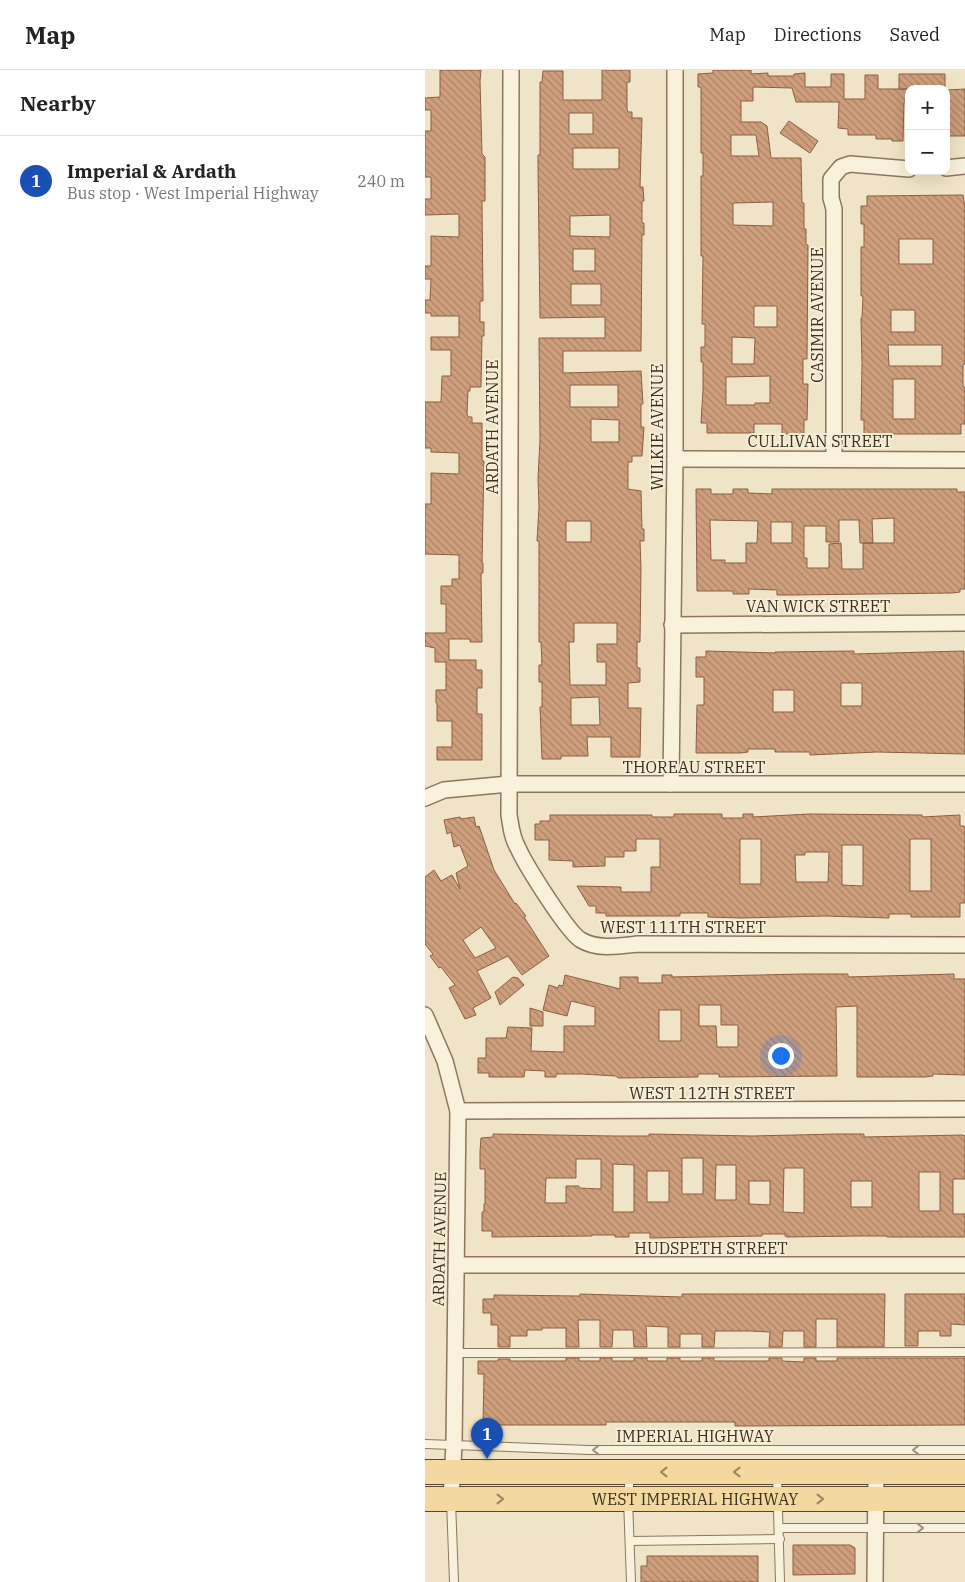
<!DOCTYPE html>
<html lang="en">
<head>
<meta charset="utf-8">
<style>
	body { margin:0; font-family:"IBM Plex Serif",serif; background:#f2f2f2; color:#222 }
	.controls { position:absolute; right:15px; top:15px; display:grid; overflow:hidden; border-radius:10px; box-shadow:0 5px 20px #0002 }
	.controls button { width:45px; height:45px; display:grid; place-items:center; padding:0; border:0; border-bottom:1px solid #e0e0e0; background:#fff; color:#222; font:25px sans-serif }
	.you { position:absolute; left:355px; top:985px; width:18px; height:18px; margin:-12px; border:4px solid #fff; border-radius:50%; background:#1a73e8; box-shadow:0 0 0 8px #1a73e833 }
	.badge { display:grid; place-items:center; width:32px; height:32px; border-radius:50%; background:#9e2a2b; color:#fff; font-size:16px; font-weight:700 }
	.pin { position:absolute; translate:-50% -41px; filter:drop-shadow(0 1px 2px #0008) }
	.pin::after { content:''; position:absolute; top:26px; width:18px; height:15px; background:inherit; clip-path:polygon(0 0,100% 0,50% 100%) }
	.list { margin:0; padding:0; list-style:none }
	h2 { display:flex; justify-content:space-between; align-items:center; height:65px; margin:0; padding:0 20px; font-size:21px }
	h2 small { font-size:16px; font-weight:400; color:#767676 }
	.list li { display:grid; grid-template-columns:32px 1fr auto; gap:15px; align-items:center; box-sizing:border-box; height:90px; padding:0 20px; border-top:1px solid #e0e0e0 }
	.list b { display:block; font-size:19px; white-space:nowrap }
	.list p { margin:0; font-size:16px; white-space:nowrap; color:#767676 }
	.list em { font-size:16px; font-style:normal; color:#767676 }
	.map { position:relative; flex:none; width:540px; height:1512px; overflow:hidden }
	header { display:flex; align-items:center; gap:30px; box-sizing:border-box; height:70px; padding:0 25px; background:#fff; border-bottom:1px solid #e0e0e0 }
	header strong { font-size:24px }
	nav { display:flex; gap:28px; margin-inline-start:auto; font-size:18px }
	main { display:flex }
	aside { flex:1; background:#fff }
	.map>svg:first-child { display:block }
	.building { fill:url(#building-back-hatch); stroke:#8d5f41; fill-rule:evenodd }
	.lines { fill:none; stroke-linecap:round; stroke-linejoin:round }
	.service-casing { stroke:#8d765c; stroke-width:10 }
	.minor-casing { stroke:#8d765c; stroke-width:18 }
	.primary-casing { stroke:#5b4430; stroke-width:26 }
	.service { stroke:#faf1dc; stroke-width:8 }
	.minor { stroke:#faf1dc; stroke-width:15 }
	.primary { stroke:#f3d9a0; stroke-width:24 }
	.oneway { stroke:#9c907e }
	.oneway2 { stroke:#988460 }
	.labels { text-anchor:middle; dominant-baseline:central; stroke-width:4; stroke-linejoin:round; paint-order:stroke }
	.street-label { font-size:16px; fill:#3d2e20; stroke:#f7eed8 }
</style>
</head>
<body>
<header>
<strong>Map</strong>
<nav><a>Map</a><a>Directions</a><a>Saved</a></nav>
</header>
<main>
<aside>
<h2>Nearby<small></small></h2>
<ul class="list">
<li><span class="badge" style="background:#1a4fb4">1</span><div><b>Imperial &amp; Ardath</b><p>Bus stop · West Imperial Highway</p></div><em>240 m</em></li>
</ul>
</aside>
<div class="map">
<svg width="540" height="1512" viewBox="0 0 540 1512">
	<defs>
		<pattern id="building-back-hatch" width="6" height="6" patternUnits="userSpaceOnUse" patternTransform="scale(1.25)"><rect width="6" height="6" fill="#cf9f7d"/><path d="M-1 5l2 2M0 0l6 6M5-1l2 2" fill="none" stroke="#a98266"/></pattern>
	</defs>
	<rect width="100%" height="100%" fill="#f0e4c8"/>
	<g class="building">
		<polygon points="15,0 56,0 55,11 57,84 60,87 60,131 57,131 58,231 55,231 55,252 59,252 59,266 57,266 56,317 45,317 45,321 43,321 42,344 43,347 47,347 47,353 57,353 57,391 59,391 57,493 58,493 58,503 56,503 57,572 45,572 45,569 24,569 24,590 51,590 51,600 57,600 57,618 52,618 52,644 57,644 57,690 12,690 12,677 27,677 27,651 12,651 12,633 11,633 11,620 21,620 21,592 10,592 10,578 0,576 0,563 21,563 21,534 16,534 16,516 27,516 27,509 34,509 34,485 0,484 0,434 6,434 6,403 34,404 34,383 6,382 6,378 0,378 0,332 16,332 17,306 26,306 26,280 6,280 6,267 34,267 34,246 6,246 6,243 0,243 0,230 5,230 6,209 0,209 0,196 6,196 6,166 34,167 34,144 0,145 0,129 6,129 6,107 0,107 0,61 6,61 6,40 0,40 0,28 15,27"/>
		<path d="M177 0H205V12H202V39L203 42H207V48H217L215 117H218L219 131H217V153H219V165H217L216 281H138V303L216 301 218 334H216V357H219L217 386H207V392H203V419L216 421 217 459H219V471H215L216 498 215 572H212V598H215V612L203 613V638H216L215 687H186V667H162L163 686H136V689H117L115 637H117V612H114V595H117L116 572H114V471H112L114 437 113 409 115 369 114 268H180V247L115 248 113 97V85H115V12H117L118 1H138V30H177ZM144 43H168V64H144ZM148 78H194V99H148ZM185 145V167L145 166V146ZM148 179H170V201H148ZM146 214H176V235H146ZM145 315H193V337H145ZM166 349 194 350V372H166ZM141 451H166V472H141ZM149 553H192V574H172V592H181V615H145L144 572H149ZM174 627 175 655H146V628Z"/>
		<path d="M288 0H326V4L343 3V6H369V4L380 3V17H406V4H419V29H440V5H453V19H484V32H479L478 71H467V69H451V65H423V59L413 58 414 32H371L367 18 328 17V31H316V52H336L342 56 346 88H376L377 133H379V159H381V175H383L382 289H378V314H383L382 350H379V364H357V354H329V363H282V353H276L278 320V292H276V277H280V254H277L278 186H276V106H278V83H276V17H273V4L288 3ZM306 65H331L334 86H306ZM348 132V156L308 155V133ZM329 236H352V257H329ZM307 267 330 268 329 294H307ZM345 306V333H330V335H301V307Z"/>
		<polygon points="474,4 520,4 520,18 474,19"/>
		<polygon points="540,19 540,66 521,66 521,20"/>
		<polygon points="364,51 393,71 385,83 355,63"/>
		<path d="M538 125 540 137V294H538V317H540V354H536V364H439V350H436L437 294 436 248H437L438 226H436V177H439V154H436V136H442V126ZM474 169H508V194H474ZM466 240H490V262H466ZM463 275H517V296H464ZM468 309H490V349H468Z"/>
		<path d="M271 419H286V424H308V419H323V423L347 424V419H532V422H540V519H535V522L527 523 366 525H352V520L324 519V524H308V521H272ZM469 448V473H438V499H417L416 473 404 474V498H382V488H379V456H401V472H414V450H434L435 473H448L447 449ZM285 450 333 451 332 473H321V493H300V490H286ZM346 452H367V473H346Z"/>
		<path d="M281 581 350 583V582L429 581V584L539 581 540 684 452 682 385 685V682H350V679H323V682L315 683H271L272 635H279V607H271V587H281ZM416 613H437V636H416ZM348 620H369V642H348Z"/>
		<path d="M249 744H297V748H318V744H328V747L384 744 497 745V747L535 745V756H539L540 759V833H535V847H486V844H464V848L400 846 317 848 283 847V843H255V846H181V843H171V836H164L152 816 196 817V822H226V797H235V769H211V781H199V787H180V796L148 797V791L124 790V770H110V754H115V751H125V745H227V747H249ZM315 769H336V814H315ZM485 769H506V821H485ZM417 775H438V816L417 815ZM380 782H404L403 812H371L370 785H380Z"/>
		<path d="M35 747 36 749 49 747 51 757 54 756 69 800 90 834 91 833 101 846 99 847 124 886 97 905 83 886 52 901 66 928 48 938 51 945 40 949 24 918 30 915 16 897 14 898 5 886 8 884 0 874V807L9 800 16 811 27 805 35 819 31 803 43 796 35 775 29 777 26 762 22 764 19 750ZM56 857 71 878 50 888 38 870Z"/>
		<path d="M378 904H423V907L529 904V909H540V1005L508 1004V1006L500 1007H432V936L411 937 412 1006 294 1007V1004H273V1007L193 1008 191 1006 157 1004H131V1007H120V1001L100 1000 99 1007H64V1003H53V988H61V968H81L83 957 107 958 106 981 139 982V956H170V937L146 931 142 946 118 940 124 915 133 918 134 915 138 916 140 905 195 919V907H213V913H237V905H247V907ZM274 935H296V955H313V977H292L291 956H274ZM234 940H256V971H234Z"/>
		<polygon points="88,907 93,908 99,915 75,935 70,922"/>
		<polygon points="105,938 118,942 118,956 105,956"/>
		<path d="M68 1064 190 1066H224V1064L327 1066 412 1064H439V1067L537 1065 540 1066V1109H528V1144H540V1167H462V1166H434L362 1167 360 1166V1164H337V1166L225 1168V1163H204V1167H190V1165H167V1166L67 1167V1161H57V1142H59V1134H60V1099H55V1081L56 1068 68 1067ZM257 1088H278V1124H257ZM151 1089H176V1119L154 1118V1116H141V1133H120L121 1108H151ZM188 1094 209 1095V1142H188ZM291 1095H311V1130H290ZM359 1098H379V1143L358 1142ZM222 1101H244V1132H222ZM494 1102H515V1141H494ZM324 1111H345V1135L324 1134ZM426 1111H447V1137H426Z"/>
		<polygon points="155,1224 257,1227 257,1224 460,1224 459,1277 412,1277 412,1249 391,1249 391,1277 379,1277 379,1261 358,1261 357,1277 344,1277 345,1262 325,1261 290,1261 289,1277 277,1277 277,1264 255,1264 255,1277 243,1277 243,1257 221,1256 222,1277 209,1277 208,1260 188,1260 187,1277 175,1277 175,1250 153,1250 154,1277 141,1277 141,1258 117,1258 117,1260 102,1260 102,1266 85,1266 85,1277 73,1277 73,1255 66,1255 66,1243 58,1243 58,1229 69,1229 69,1225 155,1226"/>
		<polygon points="480,1224 540,1224 540,1255 526,1254 526,1266 515,1266 515,1261 493,1261 493,1276 480,1276"/>
		<polygon points="141,1288 154,1288 154,1291 175,1291 175,1288 187,1288 187,1291 209,1291 209,1288 222,1288 222,1291 242,1291 242,1288 255,1288 255,1291 277,1291 277,1288 289,1288 289,1291 344,1291 344,1288 357,1288 357,1291 379,1292 379,1288 391,1288 391,1291 412,1291 412,1288 540,1288 540,1355 310,1356 310,1352 181,1352 181,1355 58,1355 59,1304 53,1304 53,1291 73,1291 73,1289 85,1289 85,1291 141,1291"/>
		<polygon points="368,1475 425,1475 430,1478 430,1504 368,1505"/>
		<polygon points="222,1486 333,1486 333,1512 216,1512 216,1496 222,1496"/>
	</g>
	<g class="lines">
		<g class="service-casing">
			<g id="service">
				<polyline points="31,1283 540,1282"/>
				<polyline points="0,1374 164,1380 540,1380"/>
				<polyline points="205,1404 203,1429 206,1512"/>
				<polyline points="352,1404 355,1512"/>
				<polyline points="26,1431 29,1512"/>
				<polyline points="354,1458 540,1458"/>
				<polyline points="205,1471 355,1469"/>
			</g>
		</g>
		<g class="minor-casing">
			<g id="minor">
				<path d="M86 0 84 745C86 757 87 768 93 778 100 794 143 863 156 870 172 880 195 876 213 874L540 875"/>
				<polyline points="521,98 540,96"/>
				<polyline points="250,389 540,390"/>
				<polyline points="409,389 409,139 406,128 406,109 416,97 425,94 484,99"/>
				<polyline points="247,555 540,553"/>
				<polyline points="246,714 250,389 250,0"/>
				<polyline points="0,728 19,720 84,714 540,714"/>
				<polyline points="0,945 20,991 33,1041 29,1374 26,1429"/>
				<polyline points="33,1041 540,1039"/>
				<polyline points="32,1195 540,1195"/>
				<polyline points="450,1512 451,1402"/>
			</g>
		</g>
		<g class="primary-casing">
			<g id="primary">
				<polyline points="0,1402 540,1402"/>
				<path id="s1" d="M0 1429H540"/>
			</g>
		</g>
		<use href="#service" class="service"/>
		<use href="#minor" class="minor"/>
		<use href="#primary" class="primary"/>
	</g>
	<defs><path id="oneway-chevron" d="M-2-3.5L2.5 0L-2 3.5" fill="none" stroke-width="1.6" stroke-linecap="round" stroke-linejoin="round" transform="scale(1.25)"/></defs>
	<g class="oneway">
		<use href="#oneway-chevron" transform="translate(171 1380) rotate(-180)"/>
		<use href="#oneway-chevron" transform="translate(491 1380) rotate(180)"/>
		<use href="#oneway-chevron" transform="translate(495 1458)"/>
	</g>
	<g class="oneway2">
		<use href="#oneway-chevron" transform="translate(239 1402) rotate(180)"/>
		<use href="#oneway-chevron" transform="translate(312 1402) rotate(180)"/>
		<use href="#oneway-chevron" transform="translate(75 1429)"/>
		<use href="#oneway-chevron" transform="translate(395 1429)"/>
	</g>
	<g class="labels">
		<g class="street-label">
			<text transform="translate(392 245) rotate(-90)">CASIMIR AVENUE</text>
			<text transform="translate(67 357) rotate(-90)">ARDATH AVENUE</text>
			<text transform="translate(232 357) rotate(-90)">WILKIE AVENUE</text>
			<text x="395" y="371">CULLIVAN STREET</text>
			<text x="393" y="536">VAN WICK STREET</text>
			<text x="269" y="697">THOREAU STREET</text>
			<text x="258" y="857">WEST 111TH STREET</text>
			<text x="287" y="1023">WEST 112TH STREET</text>
			<text transform="translate(14 1169) rotate(-89)">ARDATH AVENUE</text>
			<text x="286" y="1178">HUDSPETH STREET</text>
			<text x="270" y="1366">IMPERIAL HIGHWAY</text>
			<text stroke="none"><textPath href="#s1" startOffset="270">WEST IMPERIAL HIGHWAY</textPath></text>
		</g>
	</g>
</svg>
<div class="controls">
<button>+</button>
<button>−</button>
</div>
<div class="you"></div>
<div class="pin badge" style="left:62px;top:1389px;background:#1a4fb4">1</div>
</div>
</main>
</body>
</html>
